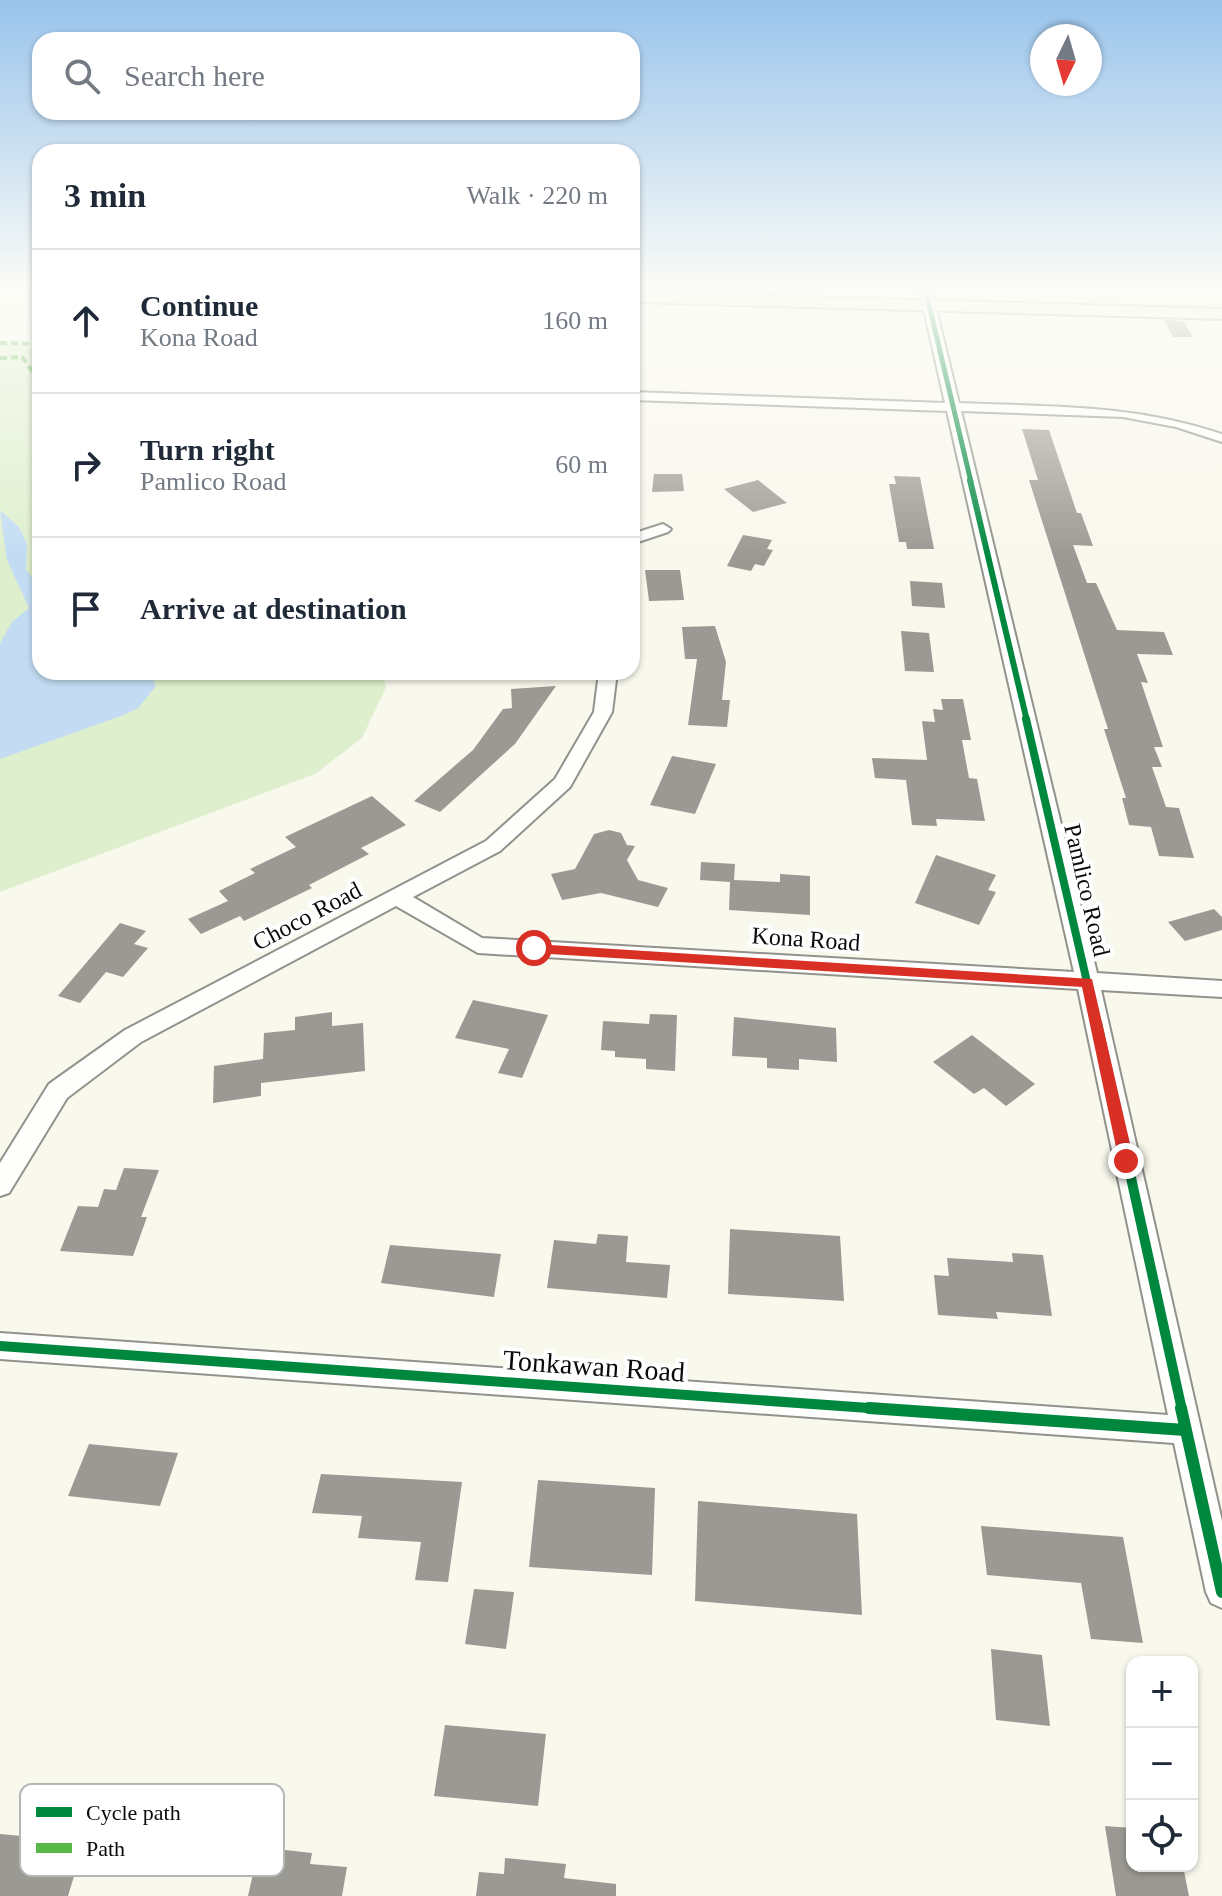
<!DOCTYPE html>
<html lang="en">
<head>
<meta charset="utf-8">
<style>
	body { margin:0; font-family:Georgia,serif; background:#f6f6f7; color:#1f2937 }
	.controls { position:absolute; right:24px; bottom:24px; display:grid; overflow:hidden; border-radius:16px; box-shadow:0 2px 6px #0004 }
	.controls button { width:72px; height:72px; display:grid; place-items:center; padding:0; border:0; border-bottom:2px solid #e0e1e3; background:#fff; color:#1f2937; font:40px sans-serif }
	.compass { position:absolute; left:1030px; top:24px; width:72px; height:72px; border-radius:50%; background:#fff; box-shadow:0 2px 6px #0004; rotate:185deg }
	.stop { position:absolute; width:24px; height:24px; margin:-18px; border:6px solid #d93025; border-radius:50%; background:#fff }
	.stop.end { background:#d93025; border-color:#fff; box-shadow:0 2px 8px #0008 }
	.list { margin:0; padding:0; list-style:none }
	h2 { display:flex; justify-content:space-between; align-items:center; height:104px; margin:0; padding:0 32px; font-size:34px }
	h2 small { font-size:26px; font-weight:400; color:#747a83 }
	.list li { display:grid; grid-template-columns:52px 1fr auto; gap:24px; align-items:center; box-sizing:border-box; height:144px; padding:0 32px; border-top:2px solid #e0e1e3 }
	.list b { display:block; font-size:30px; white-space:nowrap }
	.list p { margin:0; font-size:26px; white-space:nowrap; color:#747a83 }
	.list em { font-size:26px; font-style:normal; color:#747a83 }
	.icon { flex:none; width:44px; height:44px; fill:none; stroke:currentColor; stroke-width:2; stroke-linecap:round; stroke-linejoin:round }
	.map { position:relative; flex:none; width:1222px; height:1896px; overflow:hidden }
	.search { position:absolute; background:#fff; box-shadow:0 2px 6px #0004; left:32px; top:32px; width:608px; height:88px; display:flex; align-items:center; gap:20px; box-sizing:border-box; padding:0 28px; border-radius:24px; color:#747a83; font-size:30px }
	.panel { position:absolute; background:#fff; box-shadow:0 2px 6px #0004; left:32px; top:144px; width:608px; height:536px; border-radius:24px }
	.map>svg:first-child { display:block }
	.green { fill:#deefcd }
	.water { fill:#c3dcf3 }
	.building { fill:#9b9993 }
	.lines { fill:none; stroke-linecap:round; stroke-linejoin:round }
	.street-casing { stroke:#92918c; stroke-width:4 }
	.secondary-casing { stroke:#888883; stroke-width:4 }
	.street { fill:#fefefc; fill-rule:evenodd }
	.secondary { fill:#f4f4e7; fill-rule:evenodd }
	.quiet { stroke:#58b947; stroke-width:4; stroke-dasharray:7 4; stroke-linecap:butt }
	.cycleway-far4-casing { stroke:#fff; stroke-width:8 }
	.cycleway-far3-casing { stroke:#fff; stroke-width:10 }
	.cycleway-far2-casing { stroke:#fff; stroke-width:13 }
	.cycleway-far1-casing { stroke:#fff; stroke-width:15 }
	.cycleway-casing { stroke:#fff; stroke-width:17 }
	.cycleway-far4 { stroke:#00873e; stroke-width:5 }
	.cycleway-far3 { stroke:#00873e; stroke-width:6 }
	.cycleway-far2 { stroke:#00873e; stroke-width:8 }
	.cycleway-far1 { stroke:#00873e; stroke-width:10 }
	.cycleway { stroke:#00873e; stroke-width:12 }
	.route { fill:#d93025 }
	.labels { text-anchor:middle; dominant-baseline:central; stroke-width:8; stroke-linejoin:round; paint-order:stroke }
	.street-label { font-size:24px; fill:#0a0a0a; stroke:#fff }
	.near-street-label { font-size:28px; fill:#0a0a0a; stroke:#fff }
	.key { fill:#fff; stroke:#b6b6b6; stroke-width:2 }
	.key-label { font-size:22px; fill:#0a0a0a }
</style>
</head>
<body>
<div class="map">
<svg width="1222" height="1896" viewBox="0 0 1222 1896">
	<rect width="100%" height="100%" fill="#f9f8ed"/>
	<polygon class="green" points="0,340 26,341 25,347 40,349 40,672 382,672 386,687 362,738 315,774 0,892"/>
	<polygon class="water" points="0,510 19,527 27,544 26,570 40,587 40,672 150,672 156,686 138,708 124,715 0,759 0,643 12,622 29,608 7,560"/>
	<g class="building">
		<polygon points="1164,320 1183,321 1193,337 1173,337"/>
		<polygon points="1022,429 1049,430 1077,513 1081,513 1093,546 1073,545 1087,583 1096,583 1117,630 1164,632 1173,655 1137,654 1148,683 1141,682 1163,747 1154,747 1162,767 1152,767 1166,807 1179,808 1194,858 1159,856 1151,827 1129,825 1122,798 1126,798 1104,729 1108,729 1029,480 1038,480"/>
		<polygon points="654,474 682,474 684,491 652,492"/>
		<polygon points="894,476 920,477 934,549 907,549 906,542 899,542 889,484 896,484"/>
		<polygon points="758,480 787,503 753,512 724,489"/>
		<polygon points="743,535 772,540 767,549 773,550 764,566 755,564 751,571 727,566"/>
		<polygon points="645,570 680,570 684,600 649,601"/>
		<polygon points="910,581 942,583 945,608 912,606"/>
		<polygon points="715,626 726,662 722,700 730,700 727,727 688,725 697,659 685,659 682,627"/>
		<polygon points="901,631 929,633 934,672 905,671"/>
		<polygon points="556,686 515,744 440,812 414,801 473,750 503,709 512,708 511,689"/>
		<polygon points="941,699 963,699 971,740 962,740 969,778 977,779 985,821 936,819 937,826 912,825 906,780 875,778 872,758 927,760 922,721 935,722 933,709 943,710"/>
		<polygon points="672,756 716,764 695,814 650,805"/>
		<polygon points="372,796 406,825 361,848 369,854 309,885 312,888 244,921 240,916 201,934 188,919 228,901 219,891 255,873 250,869 296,847 285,837"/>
		<polygon points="609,830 621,833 627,845 635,846 627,860 638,880 668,888 658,907 601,893 562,900 551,874 575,869 594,834"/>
		<polygon points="936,855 996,875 988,890 996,892 979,925 915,903"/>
		<polygon points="701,862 735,864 734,880 780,882 780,874 810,876 810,915 729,910 730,882 700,880"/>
		<polygon points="1214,909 1222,917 1222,930 1185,941 1168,922"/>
		<polygon points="120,923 146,931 134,944 148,948 123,977 106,972 80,1003 58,996"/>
		<polygon points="473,1000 548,1015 522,1078 498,1073 509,1049 455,1038"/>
		<polygon points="332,1012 332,1026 363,1023 365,1071 261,1083 261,1096 213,1103 214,1066 263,1059 264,1033 295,1030 295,1017"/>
		<polygon points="650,1014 677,1015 675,1071 646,1069 646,1059 615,1057 615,1051 601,1050 603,1021 649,1024"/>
		<polygon points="734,1017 836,1028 837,1062 799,1059 799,1070 767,1068 767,1058 732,1056"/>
		<polygon points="972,1035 1035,1084 1006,1106 984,1088 974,1094 933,1062"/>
		<polygon points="124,1168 159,1170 141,1217 147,1217 133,1256 60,1251 78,1206 98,1207 104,1189 116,1190"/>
		<polygon points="730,1229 840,1236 844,1301 728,1294"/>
		<polygon points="598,1234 628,1236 626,1262 670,1265 667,1298 547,1288 554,1240 596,1244"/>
		<polygon points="390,1245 501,1254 494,1297 381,1283"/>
		<polygon points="1012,1253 1043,1255 1052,1316 996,1312 998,1319 938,1315 934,1275 949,1276 947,1258 1013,1262"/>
		<polygon points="89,1444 178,1453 160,1506 68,1496"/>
		<polygon points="321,1474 462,1482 448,1582 415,1580 421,1542 358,1538 362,1516 312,1513"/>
		<polygon points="538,1480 655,1488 652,1575 529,1567"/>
		<polygon points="698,1501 857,1514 862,1615 695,1601"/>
		<polygon points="981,1526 1123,1537 1143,1643 1091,1639 1081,1583 987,1575"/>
		<polygon points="474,1589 514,1592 506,1649 465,1644"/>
		<polygon points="991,1649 1042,1655 1050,1726 996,1720"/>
		<polygon points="445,1725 546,1734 538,1806 434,1796"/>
		<polygon points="37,1821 62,1824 58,1838 85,1840 68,1896 0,1896 0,1834 32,1837"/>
		<polygon points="1105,1826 1132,1828 1132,1866 1183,1866 1189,1896 1116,1896"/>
		<polygon points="259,1847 312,1853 310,1864 347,1867 342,1896 248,1896"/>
		<polygon points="505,1858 566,1864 564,1878 616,1884 616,1896 476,1896 479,1872 504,1874"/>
	</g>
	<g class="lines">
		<g class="street-casing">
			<g id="street">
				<path d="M920 292H932L959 403C1053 407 1131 404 1222 434V442L1176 427 1123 417 961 411 1097 973 1222 981V997L1101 990 1222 1521V1608L1211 1603 1206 1592 1174 1443 0 1359V1333L1168 1415 1078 989 478 953 396 906 141 1042 67 1098 9 1193 0 1196V1163L49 1084 125 1030 486 841 555 779 594 712 599 672H617L612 712 570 787 500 851 413 897 482 938 1074 972 947 411 632 400V392L945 403Z"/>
				<polygon points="663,524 671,529 668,532 632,544 632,534"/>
			</g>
		</g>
		<g class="secondary-casing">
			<polygon id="secondary" points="632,292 1222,309 1222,319 632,302"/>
		</g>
		<use href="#street" class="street"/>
		<use href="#secondary" class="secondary"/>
		<g class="quiet">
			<polyline points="0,343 35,344"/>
			<polyline points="0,358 22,357 35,375"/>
		</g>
		<g class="cycleway-far4-casing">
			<polyline id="cycleway-far4" points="926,292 971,482"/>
		</g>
		<g class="cycleway-far3-casing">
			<polyline id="cycleway-far3" points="970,480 1027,721"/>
		</g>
		<g class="cycleway-far2-casing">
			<polyline id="cycleway-far2" points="1026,719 1097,1025"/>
		</g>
		<g class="cycleway-far1-casing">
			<g id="cycleway-far1">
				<polyline points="1097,1023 1182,1410"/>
				<polyline points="0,1346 897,1410"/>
			</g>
		</g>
		<g class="cycleway-casing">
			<g id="cycleway">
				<polyline points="869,1408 1185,1430"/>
				<polyline points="1181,1408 1222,1592"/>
			</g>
		</g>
		<use href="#cycleway-far4" class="cycleway-far4"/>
		<use href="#cycleway-far3" class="cycleway-far3"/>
		<use href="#cycleway-far2" class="cycleway-far2"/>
		<use href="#cycleway-far1" class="cycleway-far1"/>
		<use href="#cycleway" class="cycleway"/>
	</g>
	<linearGradient id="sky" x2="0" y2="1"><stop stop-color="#99c4ec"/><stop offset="0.52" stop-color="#fcfcf7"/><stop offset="1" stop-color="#fcfcf7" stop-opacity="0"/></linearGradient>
	<rect width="1222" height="557" fill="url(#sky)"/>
	<polygon class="route" points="534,944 1092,979 1134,1161 1126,1168 1119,1161 1082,987 534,953 527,948"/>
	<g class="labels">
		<g class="street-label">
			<text transform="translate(1087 890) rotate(77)">Pamlico Road</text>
			<text transform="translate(307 916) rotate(-28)">Choco Road</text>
			<text transform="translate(806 939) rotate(4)">Kona Road</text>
		</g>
		<g class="near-street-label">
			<text transform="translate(594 1366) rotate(4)">Tonkawan Road</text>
		</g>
	</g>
	<rect x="20" y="1784" width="264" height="92" rx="12" class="key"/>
	<rect x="36" y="1807" width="36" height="10" fill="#00873e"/>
	<rect x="36" y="1843" width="36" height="10" fill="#58b947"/>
	<g class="key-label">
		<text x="86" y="1820">Cycle path</text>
		<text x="86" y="1856">Path</text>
	</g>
</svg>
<div class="controls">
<button>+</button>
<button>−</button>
<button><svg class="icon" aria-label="locate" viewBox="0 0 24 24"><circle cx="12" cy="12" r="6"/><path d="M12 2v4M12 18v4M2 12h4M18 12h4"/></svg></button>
</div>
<svg class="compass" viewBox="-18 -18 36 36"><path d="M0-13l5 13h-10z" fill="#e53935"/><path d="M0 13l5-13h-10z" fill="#747a83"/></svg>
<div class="stop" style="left:534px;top:948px"></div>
<div class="stop end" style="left:1126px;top:1161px"></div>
<div class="search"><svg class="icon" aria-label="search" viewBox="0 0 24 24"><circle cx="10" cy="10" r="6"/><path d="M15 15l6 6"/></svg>Search here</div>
<section class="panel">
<h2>3 min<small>Walk · 220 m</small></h2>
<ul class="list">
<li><svg class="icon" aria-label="ahead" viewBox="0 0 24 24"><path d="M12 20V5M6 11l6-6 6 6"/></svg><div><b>Continue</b><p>Kona Road</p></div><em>160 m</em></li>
<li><svg class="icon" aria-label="right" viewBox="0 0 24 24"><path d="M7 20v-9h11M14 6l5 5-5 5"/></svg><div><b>Turn right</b><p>Pamlico Road</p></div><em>60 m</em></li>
<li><svg class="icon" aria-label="arrive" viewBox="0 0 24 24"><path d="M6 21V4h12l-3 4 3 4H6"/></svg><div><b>Arrive at destination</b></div></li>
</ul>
</section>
</div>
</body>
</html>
